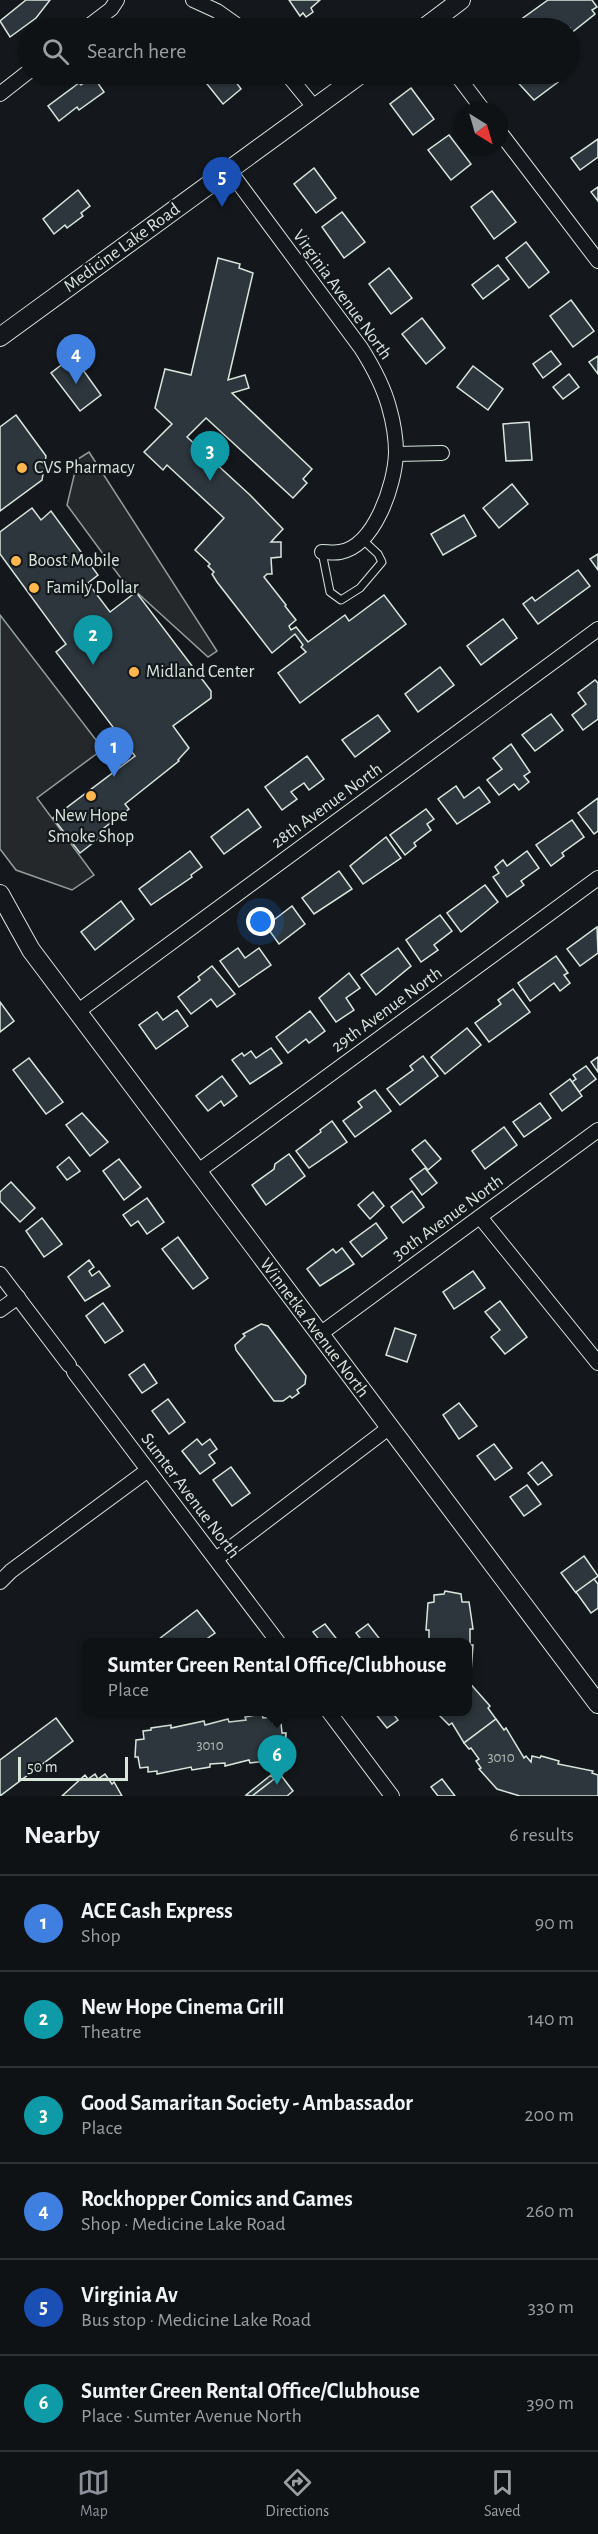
<!DOCTYPE html>
<html lang="en">
<head>
<meta charset="utf-8">
<style>
	body { margin:0; font-family:"Alegreya Sans",sans-serif; background:#181b1e; color:#f1f3f6 }
	.compass { position:absolute; left:454px; top:102px; width:54px; height:54px; border-radius:50%; background:#0f1215; box-shadow:0 2px 4px #0004; rotate:143deg }
	.scale { position:absolute; left:18px; bottom:15px; width:110px; box-sizing:border-box; padding-left:6px; border:3px solid #d8e6dc; border-top:0; font-size:16px; line-height:21px; white-space:nowrap; color:#d8e6dc; -webkit-text-stroke:4px #14181c; paint-order:stroke }
	.you { position:absolute; left:261px; top:922px; width:21px; height:21px; margin:-15px; border:4px solid #fff; border-radius:50%; background:#1a73e8; box-shadow:0 0 0 9px #1a73e833 }
	.badge { display:grid; place-items:center; width:39px; height:39px; border-radius:50%; background:#8c9099; color:#fff; font-size:20px; font-weight:700 }
	.pin { position:absolute; translate:-50% -50px; filter:drop-shadow(0 2px 3px #0008) }
	.pin::after { content:''; position:absolute; top:32px; width:21px; height:18px; background:inherit; clip-path:polygon(0 0,100% 0,50% 100%) }
	.popup { position:absolute; left:82px; top:1638px; width:390px; height:78px; box-sizing:border-box; display:grid; place-content:center; border-radius:12px; background:#0f1215; filter:drop-shadow(0 2px 4px #0005); font-size:20px; white-space:nowrap; color:#9b9ea0 }
	.popup b { font-size:22px; color:#f1f3f6 }
	.popup::after { content:''; position:absolute; left:50%; top:100%; margin-left:-12px; border:12px solid transparent; border-top-color:#0f1215 }
	.list { margin:0; padding:0; list-style:none }
	h2 { display:flex; justify-content:space-between; align-items:center; height:78px; margin:0; padding:0 24px; font-size:26px }
	h2 small { font-size:20px; font-weight:400; color:#9b9ea0 }
	.list li { display:grid; grid-template-columns:39px 1fr auto; gap:18px; align-items:center; box-sizing:border-box; height:96px; padding:0 24px; border-top:2px solid #2f3234 }
	.list b { display:block; font-size:22px; white-space:nowrap }
	.list p { margin:0; font-size:20px; white-space:nowrap; color:#9b9ea0 }
	.list em { font-size:20px; font-style:normal; color:#9b9ea0 }
	.icon { flex:none; width:33px; height:33px; fill:none; stroke:currentColor; stroke-width:2; stroke-linecap:round; stroke-linejoin:round }
	.map { position:relative; flex:none; width:598px; height:1796px; overflow:hidden }
	.search { position:absolute; background:#0f1215; box-shadow:0 2px 4px #0004; left:18px; right:18px; top:18px; height:66px; display:flex; align-items:center; gap:15px; box-sizing:border-box; padding:0 21px; border-radius:33px; color:#9b9ea0; font-size:22px }
	.sheet { height:654px; background:#0f1215 }
	nav { display:flex; justify-content:space-around; align-items:center; box-sizing:border-box; height:84px; border-top:2px solid #2f3234; background:#0f1215; font-size:16px; color:#9b9ea0 }
	nav a { display:grid; justify-items:center; gap:3px }
	nav .on { color:#8c9099 }
	.map>svg:first-child { display:block }
	.parking { fill:#24282b; stroke:#939e99; stroke-width:1.5 }
	.building { fill:#2c363c; stroke:#d8e6dc; stroke-width:1.5 }
	.lines { fill:none; stroke-linecap:round; stroke-linejoin:round }
	.lane-casing { stroke:#d8e6dc; stroke-width:9 }
	.street-casing { stroke:#d8e6dc; stroke-width:16 }
	.secondary-casing { stroke:#d8e6dc; stroke-width:20 }
	.lane { stroke:#14181c; stroke-width:7 }
	.street { stroke:#14181c; stroke-width:14 }
	.secondary { stroke:#14181c; stroke-width:18 }
	.poi-dot { fill:#ffb74d; stroke:#14181c; stroke-width:2 }
	.labels { text-anchor:middle; dominant-baseline:central; stroke-width:4.5; stroke-linejoin:round; paint-order:stroke }
	.number-label { font-size:15px; fill:#adbab4 }
	.street-label { font-size:18px; fill:#d8e6dc; stroke:#14181c }
	.poi-label { font-size:18px; fill:#d8e6dc; stroke:#14181c; text-anchor:start }
</style>
</head>
<body>
<div class="map">
<svg width="598" height="1796" viewBox="0 0 598 1796">
	<rect width="100%" height="100%" fill="#14181c"/>
	<g class="parking">
		<polygon points="89,452 217,651 208,657 120,577 67,505 78,459"/>
		<polygon points="0,615 103,749 37,798 94,875 72,890 16,870 0,849"/>
	</g>
	<g class="building">
		<polygon points="26,0 50,0 36,18 10,37 0,21"/>
		<polygon points="289,0 320,0 311,8 313,12 306,17 303,13 300,16"/>
		<polygon points="548,0 592,0 597,7 592,10 595,14 570,34 570,28 509,28"/>
		<polygon points="199,74 225,74 227,76 230,74 241,89 223,104"/>
		<polygon points="510,74 552,74 558,82 534,100"/>
		<polygon points="93,76 104,92 79,110 77,107 59,121 48,106 79,83 81,85"/>
		<polygon points="411,88 434,119 413,135 390,104"/>
		<polygon points="449,135 471,164 451,180 428,150"/>
		<polygon points="598,139 598,157 580,170 571,158"/>
		<polygon points="314,168 336,198 316,213 294,184"/>
		<polygon points="598,187 598,201 591,192"/>
		<polygon points="78,190 90,206 81,213 83,216 67,228 65,225 54,234 43,219"/>
		<polygon points="492,191 516,222 494,239 471,207"/>
		<polygon points="342,212 365,242 344,258 322,227"/>
		<polygon points="526,242 549,272 529,288 506,258"/>
		<polygon points="218,258 240,264 239,268 253,273 228,380 245,375 249,388 232,393 312,469 303,479 307,483 293,498 206,418 187,437 250,495 283,529 271,542 281,542 281,557 271,558 272,574 267,574 264,577 286,605 285,606 296,620 289,626 291,630 296,627 308,642 345,615 349,621 384,595 406,624 300,703 278,673 306,652 301,647 303,645 295,634 272,653 217,582 212,574 214,572 208,566 210,564 195,550 224,518 167,465 163,470 144,452 172,424 155,408 165,369 191,375"/>
		<polygon points="498,265 509,279 483,299 472,285"/>
		<polygon points="389,268 412,298 391,314 369,284"/>
		<polygon points="571,300 594,331 573,347 550,316"/>
		<polygon points="422,318 445,348 426,364 402,334"/>
		<polygon points="551,351 561,364 543,378 533,364"/>
		<polygon points="73,356 101,395 80,411 51,373"/>
		<polygon points="598,356 598,374 589,362"/>
		<polygon points="473,366 503,389 488,410 457,387"/>
		<polygon points="569,374 579,387 563,399 553,387"/>
		<polygon points="16,415 46,456 42,480 0,511 0,427"/>
		<polygon points="529,422 532,460 506,461 503,424"/>
		<polygon points="512,484 528,504 499,528 483,508"/>
		<polygon points="32,508 41,520 51,511 98,575 88,583 110,612 136,592 211,691 211,698 173,726 189,748 178,760 179,761 125,804 129,809 100,831 103,835 80,853 53,818 135,756 56,652 66,644 0,554 0,532"/>
		<polygon points="464,515 476,536 443,555 431,534"/>
		<polygon points="598,554 598,570 590,559"/>
		<polygon points="578,570 590,586 538,624 523,604 532,597 535,601"/>
		<polygon points="503,619 517,638 481,665 467,646"/>
		<polygon points="440,667 454,685 418,712 405,694"/>
		<polygon points="595,680 598,683 598,719 583,730 572,715 586,704 578,693"/>
		<polygon points="551,714 563,730 535,751 522,735"/>
		<polygon points="378,715 390,731 355,757 342,740"/>
		<polygon points="511,744 530,772 524,776 529,782 519,790 514,784 499,795 487,780 502,769 493,758"/>
		<polygon points="307,756 324,779 309,790 304,783 291,792 297,799 282,810 265,787"/>
		<polygon points="456,786 464,798 479,787 490,802 457,824 438,799"/>
		<polygon points="598,798 598,831 594,834 578,813"/>
		<polygon points="248,809 261,827 224,854 211,837"/>
		<polygon points="426,809 434,819 427,824 431,830 414,843 416,846 405,855 390,835"/>
		<polygon points="572,820 584,837 562,853 564,856 551,866 536,845"/>
		<polygon points="386,837 401,858 363,884 350,866"/>
		<polygon points="190,851 202,867 191,875 192,877 151,905 139,889"/>
		<polygon points="527,851 539,868 521,881 524,885 507,897 493,877 499,873 495,867 503,860 507,866"/>
		<polygon points="339,871 352,889 314,914 302,898"/>
		<polygon points="485,885 498,902 461,932 447,913"/>
		<polygon points="121,901 134,919 95,950 81,932"/>
		<polygon points="292,906 305,924 279,944 266,926"/>
		<polygon points="440,915 452,931 434,945 438,950 421,962 406,940"/>
		<polygon points="597,927 598,953 580,966 567,949"/>
		<polygon points="238,948 245,958 259,948 271,965 239,987 220,961"/>
		<polygon points="398,948 411,966 376,995 361,975"/>
		<polygon points="556,956 568,973 564,975 570,983 560,991 554,983 530,1001 518,983"/>
		<polygon points="212,966 235,994 217,1007 211,999 191,1014 178,997 200,980 198,977"/>
		<polygon points="349,973 360,988 346,998 354,1010 336,1022 319,998"/>
		<polygon points="513,989 530,1012 489,1042 475,1023 501,1004 498,1000"/>
		<polygon points="0,1002 14,1021 0,1032"/>
		<polygon points="177,1010 188,1026 156,1049 139,1025 157,1012 163,1020"/>
		<polygon points="310,1011 325,1031 309,1043 306,1039 288,1053 276,1037"/>
		<polygon points="467,1028 481,1045 445,1074 431,1057"/>
		<polygon points="271,1048 282,1063 250,1084 232,1060 242,1053 244,1056 251,1051 256,1058"/>
		<polygon points="423,1056 438,1076 400,1105 387,1089 413,1070 410,1066"/>
		<polygon points="598,1057 598,1072 591,1062"/>
		<polygon points="29,1058 63,1102 46,1114 13,1070"/>
		<polygon points="586,1066 596,1079 579,1092 572,1082 576,1079 573,1075"/>
		<polygon points="222,1076 237,1096 224,1106 221,1101 208,1111 196,1096"/>
		<polygon points="570,1079 582,1096 562,1111 550,1094"/>
		<polygon points="375,1090 391,1111 355,1137 343,1121 362,1107 358,1102"/>
		<polygon points="540,1103 551,1118 524,1137 513,1122"/>
		<polygon points="82,1113 108,1142 90,1156 66,1125"/>
		<polygon points="332,1121 347,1142 309,1168 296,1151 321,1132 320,1130"/>
		<polygon points="504,1127 517,1145 485,1169 472,1151"/>
		<polygon points="425,1140 441,1159 428,1170 412,1150"/>
		<polygon points="289,1154 305,1176 266,1205 252,1185 274,1169 275,1164"/>
		<polygon points="69,1157 80,1171 67,1180 57,1167"/>
		<polygon points="119,1159 141,1187 124,1200 103,1171"/>
		<polygon points="425,1168 437,1183 422,1195 410,1179"/>
		<polygon points="11,1182 35,1208 20,1222 0,1201 0,1192"/>
		<polygon points="412,1191 424,1207 403,1223 391,1207"/>
		<polygon points="373,1192 384,1206 370,1219 358,1205"/>
		<polygon points="147,1198 164,1222 147,1234 138,1221 131,1226 123,1215"/>
		<polygon points="42,1218 62,1244 44,1257 26,1231"/>
		<polygon points="376,1223 387,1238 362,1257 350,1242"/>
		<polygon points="178,1237 208,1278 193,1289 162,1249"/>
		<polygon points="342,1248 354,1264 320,1286 307,1269 333,1249 336,1253"/>
		<polygon points="89,1260 94,1267 89,1271 92,1276 99,1271 110,1286 85,1301 68,1277"/>
		<polygon points="473,1271 485,1288 454,1309 443,1292"/>
		<polygon points="500,1301 527,1337 505,1354 491,1337 500,1330 485,1312"/>
		<polygon points="103,1303 123,1331 105,1343 86,1316"/>
		<polygon points="261,1324 268,1326 306,1376 305,1384 297,1390 299,1393 292,1398 290,1396 283,1401 274,1401 236,1350 235,1345 245,1336 243,1334"/>
		<polygon points="395,1328 416,1335 407,1362 386,1355"/>
		<polygon points="144,1364 157,1383 142,1393 129,1375"/>
		<polygon points="168,1399 185,1422 169,1434 152,1411"/>
		<polygon points="459,1403 477,1426 459,1439 443,1415"/>
		<polygon points="197,1439 202,1445 210,1439 217,1449 209,1455 215,1463 200,1474 182,1451"/>
		<polygon points="494,1444 512,1468 495,1480 477,1456"/>
		<polygon points="542,1462 552,1475 538,1485 528,1473"/>
		<polygon points="231,1467 250,1493 232,1506 213,1480"/>
		<polygon points="527,1485 541,1504 524,1516 510,1497"/>
		<polygon points="584,1556 598,1576 576,1593 561,1573"/>
		<polygon points="594,1579 598,1584 598,1608 591,1613 576,1592"/>
		<polygon points="445,1591 461,1594 462,1602 469,1602 473,1629 470,1629 470,1645 473,1645 471,1672 467,1672 467,1642 429,1642 429,1630 426,1630 428,1603 434,1602 434,1595 444,1594"/>
		<polygon points="197,1610 215,1633 202,1642 155,1642"/>
		<polygon points="325,1624 339,1642 321,1642 313,1632"/>
		<polygon points="368,1624 382,1642 363,1642 356,1633"/>
		<polygon points="467,1680 490,1706 488,1708 496,1719 464,1743 452,1723 449,1725 436,1712 467,1712"/>
		<polygon points="374,1712 392,1712 398,1720 387,1728"/>
		<polygon points="262,1714 263,1718 272,1717 273,1723 281,1723 282,1733 286,1733 285,1751 277,1752 278,1757 268,1758 269,1761 250,1763 249,1760 225,1766 225,1763 210,1764 210,1767 192,1770 191,1767 157,1774 157,1771 148,1772 148,1767 140,1768 138,1757 135,1757 136,1740 144,1739 143,1731 151,1730 151,1728 171,1725 171,1728 204,1721 205,1725 228,1719 229,1722 246,1720 245,1717"/>
		<polygon points="56,1718 73,1741 0,1796 0,1760"/>
		<polygon points="496,1719 504,1730 506,1728 524,1758 526,1756 531,1762 532,1756 540,1758 541,1756 559,1761 558,1764 593,1771 592,1773 598,1775 598,1796 520,1796 497,1789 479,1769 481,1768 476,1761 479,1759 471,1748 469,1749 464,1743"/>
		<polygon points="95,1774 98,1779 105,1774 112,1784 114,1782 122,1796 62,1796 85,1775 88,1779"/>
		<polygon points="280,1774 293,1791 287,1796 251,1796"/>
		<polygon points="271,1775 274,1779 252,1796 246,1795"/>
		<polygon points="442,1779 455,1796 438,1796 431,1787"/>
	</g>
	<g class="lines">
		<g class="lane-casing">
			<polyline id="lane" points="322,552 330,592 341,600 360,588 382,562 378,554 363,540"/>
		</g>
		<g class="street-casing">
			<g id="street">
				<polyline points="193,0 217,11 241,28"/>
				<polyline points="86,28 111,9 117,0"/>
				<polyline points="287,74 314,107"/>
				<polyline points="456,74 484,111"/>
				<polyline points="0,94 28,72"/>
				<polyline points="499,131 598,261"/>
				<path d="M229 170 361 348C373 367 383 385 389 407 393 421 396 438 396 453 395 484 375 546 340 552 334 553 328 552 322 552"/>
				<polyline points="396,454 442,453"/>
				<polyline points="77,1012 598,629"/>
				<polyline points="197,1172 598,878"/>
				<polyline points="480,1217 598,1363"/>
				<polyline points="0,1274 69,1365"/>
				<polyline points="0,1310 18,1297"/>
				<polyline points="320,1334 598,1130"/>
				<polyline points="74,1372 278,1642"/>
				<polyline points="216,1559 390,1427"/>
				<polyline points="0,1582 11,1571 148,1470"/>
				<polyline points="329,1712 392,1796"/>
			</g>
		</g>
		<g class="secondary-casing">
			<g id="secondary">
				<polyline points="424,28 461,0"/>
				<polyline points="0,337 361,74"/>
				<polyline points="0,894 31,950 598,1704"/>
			</g>
		</g>
		<use href="#lane" class="lane"/>
		<use href="#street" class="street"/>
		<use href="#secondary" class="secondary"/>
	</g>
	<g class="poi-dot">
		<circle cx="22" cy="468" r="6"/>
		<circle cx="16" cy="561" r="6"/>
		<circle cx="34" cy="588" r="6"/>
		<circle cx="134" cy="672" r="6"/>
		<circle cx="91" cy="796" r="6"/>
	</g>
	<g class="labels">
		<g class="number-label">
			<text x="210" y="1745">3010</text>
			<text x="501" y="1757">3010</text>
		</g>
		<g class="street-label">
			<text transform="translate(122 248) rotate(-36)">Medicine Lake Road</text>
			<text transform="translate(342 295) rotate(54)">Virginia Avenue North</text>
			<text transform="translate(327 806) rotate(-36)">28th Avenue North</text>
			<text transform="translate(387 1010) rotate(-36)">29th Avenue North</text>
			<text transform="translate(448 1218) rotate(-36)">30th Avenue North</text>
			<text transform="translate(314 1328) rotate(53)">Winnetka Avenue North</text>
			<text transform="translate(190 1496) rotate(53)">Sumter Avenue North</text>
		</g>
		<g class="poi-label">
			<text x="34" y="468">CVS Pharmacy</text>
			<text x="28" y="561">Boost Mobile</text>
			<text x="46" y="588">Family Dollar</text>
			<text x="146" y="672">Midland Center</text>
			<text x="91" y="816" text-anchor="middle">New Hope<tspan x="91" dy="21">Smoke Shop</tspan></text>
		</g>
	</g>
</svg>
<svg class="compass" viewBox="-18 -18 36 36"><path d="M0-13l5 13h-10z" fill="#e53935"/><path d="M0 13l5-13h-10z" fill="#9b9ea0"/></svg>
<div class="scale">50 m</div>
<div class="you"></div>
<div class="pin badge" style="left:114px;top:777px;background:#3f7fe0">1</div>
<div class="pin badge" style="left:93px;top:665px;background:#0f9aa8">2</div>
<div class="pin badge" style="left:210px;top:481px;background:#0f9aa8">3</div>
<div class="pin badge" style="left:76px;top:384px;background:#3f7fe0">4</div>
<div class="pin badge" style="left:222px;top:207px;background:#1a4fb4">5</div>
<div class="pin badge" style="left:277px;top:1785px;background:#0f9aa8">6</div>
<div class="popup"><b>Sumter Green Rental Office/Clubhouse</b>Place</div>
<div class="search"><svg class="icon" aria-label="search" viewBox="0 0 24 24"><circle cx="10" cy="10" r="6"/><path d="M15 15l6 6"/></svg>Search here</div>
</div>
<section class="sheet">
<h2>Nearby<small>6 results</small></h2>
<ul class="list">
<li><span class="badge" style="background:#3f7fe0">1</span><div><b>ACE Cash Express</b><p>Shop</p></div><em>90 m</em></li>
<li><span class="badge" style="background:#0f9aa8">2</span><div><b>New Hope Cinema Grill</b><p>Theatre</p></div><em>140 m</em></li>
<li><span class="badge" style="background:#0f9aa8">3</span><div><b>Good Samaritan Society - Ambassador</b><p>Place</p></div><em>200 m</em></li>
<li><span class="badge" style="background:#3f7fe0">4</span><div><b>Rockhopper Comics and Games</b><p>Shop · Medicine Lake Road</p></div><em>260 m</em></li>
<li><span class="badge" style="background:#1a4fb4">5</span><div><b>Virginia Av</b><p>Bus stop · Medicine Lake Road</p></div><em>330 m</em></li>
<li><span class="badge" style="background:#0f9aa8">6</span><div><b>Sumter Green Rental Office/Clubhouse</b><p>Place · Sumter Avenue North</p></div><em>390 m</em></li>
</ul>
</section>
<nav>
<a class="on"><svg class="icon" aria-label="map" viewBox="0 0 24 24"><path d="M3 6l6-2 6 2 6-2v14l-6 2-6-2-6 2zM9 4v14M15 6v14"/></svg>Map</a>
<a><svg class="icon" aria-label="directions" viewBox="0 0 24 24"><path d="M12 3l9 9-9 9-9-9zM9 14v-3h6M13 9l2 2-2 2"/></svg>Directions</a>
<a><svg class="icon" aria-label="saved" viewBox="0 0 24 24"><path d="M7 4h10v16l-5-4-5 4z"/></svg>Saved</a>
</nav>
</body>
</html>
